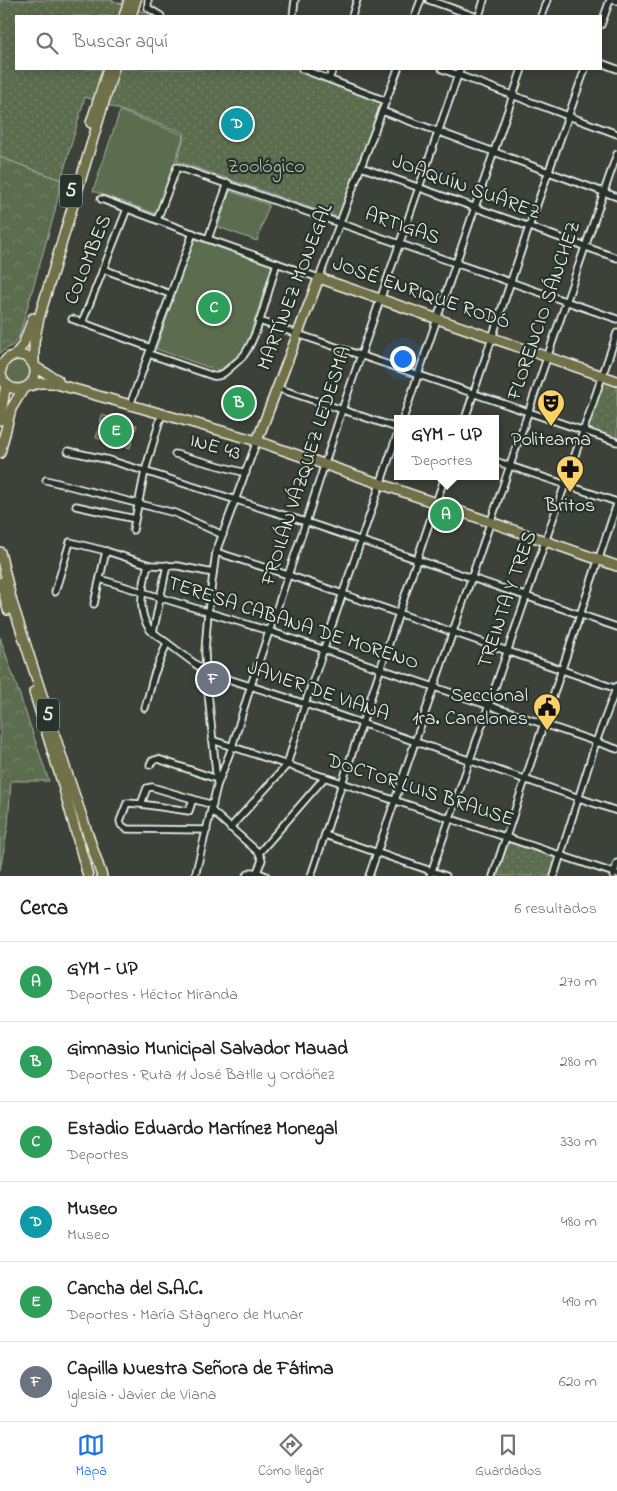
<!DOCTYPE html>
<html lang="es">
<head>
<meta charset="utf-8">
<style>
	body { margin:0; font-family:"Indie Flower",sans-serif; background:#f6f6f6; color:#202124 }
	.you { position:absolute; left:402px; top:358px; width:18px; height:18px; margin:-12px; border:4px solid #fff; border-radius:50%; background:#1a73e8; box-shadow:0 0 0 8px #1a73e833 }
	.badge { display:grid; place-items:center; width:32px; height:32px; border-radius:50%; background:#1a73e8; color:#fff; font-size:16px; font-weight:700 }
	.pin { position:absolute; translate:-50% -50%; border:2px solid #fff; box-shadow:0 1px 5px #0006 }
	.popup { position:absolute; left:394px; top:415px; width:105px; height:65px; box-sizing:border-box; display:grid; place-content:center; border-radius:0px; background:#fff; filter:drop-shadow(0 1px 4px #0005); font-size:16px; white-space:nowrap; color:#757577 }
	.popup b { font-size:19px; color:#202124 }
	.popup::after { content:''; position:absolute; left:50%; top:100%; margin-left:-10px; border:10px solid transparent; border-top-color:#fff }
	.list { margin:0; padding:0; list-style:none }
	h2 { display:flex; justify-content:space-between; align-items:center; height:65px; margin:0; padding:0 20px; font-size:21px }
	h2 small { font-size:16px; font-weight:400; color:#757577 }
	.list li { display:grid; grid-template-columns:32px 1fr auto; gap:15px; align-items:center; box-sizing:border-box; height:80px; padding:0 20px; border-top:1px solid #e0e0e0 }
	.list b { display:block; font-size:19px; white-space:nowrap }
	.list p { margin:0; font-size:16px; white-space:nowrap; color:#757577 }
	.list em { font-size:16px; font-style:normal; color:#757577 }
	.icon { flex:none; width:28px; height:28px; fill:none; stroke:currentColor; stroke-width:2; stroke-linecap:round; stroke-linejoin:round }
	.map { position:relative; flex:none; width:617px; height:876px; overflow:hidden }
	.search { position:absolute; background:#fff; box-shadow:0 2px 12px #0003; left:15px; right:15px; top:15px; height:55px; display:flex; align-items:center; gap:12px; box-sizing:border-box; padding:0 18px; border-radius:0px; color:#757577; font-size:19px }
	.sheet { height:545px; background:#fff }
	nav { display:flex; justify-content:space-around; align-items:center; box-sizing:border-box; height:70px; border-top:1px solid #e0e0e0; background:#fff; font-size:14px; color:#757577 }
	nav a { display:grid; justify-items:center; gap:2px }
	nav .on { color:#1a73e8 }
	.map>svg:first-child { display:block }
	.grass { fill:#5c6d50; stroke:#a8af9c }
	.forest { fill:url(#forest-crowns); stroke:#a8af9c }
	.park { fill:url(#park-dots); stroke:#a8af9c }
	.lines { fill:none; stroke-linecap:round; stroke-linejoin:round }
	.minor-casing { stroke:#f4f1e8; stroke-width:9 }
	.highway-casing { stroke:#f4f1e8; stroke-width:12 }
	.minor { stroke:#26332d; stroke-width:5.5 }
	.highway { stroke:#6f704a; stroke-width:9 }
	.labels { text-anchor:middle; dominant-baseline:central; stroke-width:4.5; stroke-linejoin:round; paint-order:stroke }
	.shield { fill:#26332d; stroke:#b6b8b0; stroke-width:1 }
	.shield-label { font-size:19px; font-weight:bold; fill:#f4f1e8 }
	.park-label { font-size:20px; fill:#b7bcab; stroke:#26332d }
	.street-label { font-size:20px; fill:#f4f1e8; stroke:#26332d }
	.poi-label { font-size:20px; fill:#f4f1e8; stroke:#26332d }
</style>
</head>
<body>
<div class="map">
<svg width="617" height="876" viewBox="0 0 617 876">
	<defs>
		<pattern id="forest-crowns" width="20" height="18" patternUnits="userSpaceOnUse" patternTransform="scale(1.25)"><rect width="20" height="18" fill="#5c6d50"/><path d="M2 6a3 3 0 1 1 6 0M12 15a3 3 0 1 1 6 0" fill="none" stroke="#748269"/></pattern>
		<pattern id="park-dots" width="8" height="8" patternUnits="userSpaceOnUse" patternTransform="scale(1.25)"><rect width="8" height="8" fill="#5c6d50"/><path d="M2 2h.1M6 6h.1" fill="none" stroke="#748269" stroke-width="1.8" stroke-linecap="round"/></pattern>
	</defs>
	<rect width="100%" height="100%" fill="#3c423a"/>
	<filter id="ink" filterUnits="userSpaceOnUse"><feTurbulence type="fractalNoise" baseFrequency=".02" numOctaves="2"/><feDisplacementMap in="SourceGraphic" scale="10" xChannelSelector="R" yChannelSelector="G"/><feConvolveMatrix kernelMatrix="1 2 1 2 8 2 1 2 1" color-interpolation-filters="sRGB"/></filter>
	<g filter="url(#ink)">
		<g class="grass">
			<polygon points="120,111 184,135 157,214 93,191"/>
			<polygon points="230,191 269,205 257,241 218,227"/>
			<polygon points="194,239 272,266 245,350 219,371 156,349"/>
			<path d="M19 359C47 362 27 392 8 381L5 374 8 364Z"/>
			<polygon points="102,415 137,425 130,448 96,438"/>
		</g>
		<g class="forest">
			<polygon points="0,157 61,180 55,211 19,337 13,345 0,353"/>
			<polygon points="0,637 49,781 11,781 8,826 0,871"/>
		</g>
		<g class="park">
			<polygon points="0,0 111,0 155,16 16,16 16,69 296,69 383,101 340,218 177,161 185,133 85,97 61,180 0,157"/>
			<polygon points="603,380 617,385 617,439 587,429"/>
			<polygon points="508,838 559,855 552,876 496,876"/>
		</g>
		<g class="lines">
			<g class="minor-casing">
				<g id="minor">
					<polyline points="148,0 148,8 161,16"/>
					<polyline points="429,0 474,16"/>
					<polyline points="615,0 617,1"/>
					<polyline points="293,16 295,0"/>
					<polyline points="352,16 357,0"/>
					<polyline points="415,16 421,0"/>
					<polyline points="479,16 484,0"/>
					<polyline points="541,16 547,0"/>
					<polyline points="601,25 610,0"/>
					<polyline points="601,63 617,69"/>
					<polyline points="302,69 386,101"/>
					<polyline points="442,69 617,134"/>
					<polyline points="329,79 333,69"/>
					<polyline points="382,111 617,197"/>
					<polyline points="361,167 617,258"/>
					<polyline points="101,199 208,239 319,278 398,69"/>
					<polyline points="157,220 177,167 617,319"/>
					<polyline points="208,239 228,183"/>
					<polyline points="103,269 170,294"/>
					<polyline points="72,319 151,348"/>
					<polyline points="259,321 617,442"/>
					<polyline points="82,323 127,209"/>
					<path d="M149 354 213 376C221 377 224 373 230 368 234 364 240 360 244 355 260 332 268 290 277 263"/>
					<polyline points="277,388 397,428"/>
					<polyline points="130,405 193,233"/>
					<polyline points="403,419 522,69"/>
					<polyline points="465,419 529,227 585,69"/>
					<polyline points="68,451 109,460 306,522 617,627"/>
					<polyline points="175,454 246,473"/>
					<polyline points="495,461 617,502"/>
					<polyline points="46,480 175,513 223,535"/>
					<polyline points="76,506 135,519"/>
					<polyline points="133,530 145,471 162,413"/>
					<polyline points="216,552 288,575 617,689"/>
					<path d="M150 565 147 568C143 590 136 610 150 630L206 672 285 697 617 811"/>
					<polyline points="100,579 269,631 617,749"/>
					<polyline points="55,592 70,542 106,551 150,565 178,566 213,573"/>
					<polyline points="94,604 106,551"/>
					<polyline points="153,633 167,565"/>
					<polyline points="145,708 154,675 167,643"/>
					<polyline points="212,740 617,874"/>
					<polyline points="150,765 152,761 158,759 217,779"/>
					<polyline points="217,783 206,672 205,651 208,612 216,552 257,441"/>
					<polyline points="193,799 189,811 141,804 127,803 120,821 121,825 127,829 207,830"/>
					<polyline points="141,804 147,788 152,787 213,805"/>
					<polyline points="212,811 259,853 262,860 257,872"/>
					<polyline points="230,828 287,765 305,704 397,435"/>
					<polyline points="325,835 446,876"/>
					<polyline points="259,853 325,777"/>
					<polyline points="195,876 217,786 232,747 251,685 306,522 342,410 460,69"/>
					<polyline points="246,876 251,872 259,873 266,876"/>
					<polyline points="311,876 445,476"/>
					<polyline points="369,876 617,154"/>
					<polyline points="430,876 617,333"/>
					<polyline points="493,876 617,504"/>
					<polyline points="554,876 596,742 617,686"/>
					<polyline points="613,876 617,863"/>
				</g>
			</g>
			<g class="highway-casing">
				<g id="highway">
					<polyline points="124,16 129,0"/>
					<polyline points="131,16 136,0"/>
					<polyline points="91,123 108,69"/>
					<circle cx="18" cy="372" r="17"/>
					<polyline points="15,355 23,345 33,318"/>
					<polyline points="34,365 34,342 39,318 114,69"/>
					<polyline points="35,367 58,380"/>
					<polyline points="29,386 40,383 53,383 257,441 617,566"/>
					<polyline points="0,420 6,384"/>
					<polyline points="257,441 319,278 617,381"/>
					<polyline points="0,453 11,409 23,389"/>
					<polyline points="0,552 12,602 64,764 102,876"/>
					<polyline points="1,582 8,610"/>
					<polyline points="34,692 62,782 88,876"/>
				</g>
			</g>
			<use href="#minor" class="minor"/>
			<use href="#highway" class="highway"/>
		</g>
	</g>
	<defs>
		<g id="theatre-pin" transform="scale(1.4375)"><path d="M0 17L-7.5 6A9.5 9.5 0 1 1 7.5 6Z" fill="#ffd166" stroke="#26332d"/><path d="M-5-5.5Q0-4 5-5.5V0Q5 5 0 6Q-5 5-5 0ZM-3.3-2.5H-1v1.5H-3.3ZM1-2.5H3.3v1.5H1ZM-2.8 1Q0 5.5 2.8 1Z" fill="#111"/></g>
		<g id="pharmacy-pin" transform="scale(1.4375)"><path d="M0 17L-7.5 6A9.5 9.5 0 1 1 7.5 6Z" fill="#ffd166" stroke="#26332d"/><path d="M-2-6h4v4h4v4h-4v4h-4v-4h-4v-4h4Z" fill="#111"/></g>
		<g id="civic-pin" transform="scale(1.4375)"><path d="M0 17L-7.5 6A9.5 9.5 0 1 1 7.5 6Z" fill="#ffd166" stroke="#26332d"/><path d="M-.6-6.5H3V-4.5H.6V-3L4-1V1h2V6H-6V1h2V-1L-.6-3ZM-1.2 2.5V6h2.4V2.5Z" fill="#111"/></g>
	</defs>
	<g fill-rule="evenodd">
		<use href="#theatre-pin" x="551" y="403"/>
		<use href="#pharmacy-pin" x="570" y="469"/>
		<use href="#civic-pin" x="547" y="707"/>
	</g>
	<g class="labels">
		<g class="shield">
			<rect x="60" y="174.5" width="22" height="33" rx="4"/>
			<rect x="37" y="698.5" width="22" height="33" rx="4"/>
		</g>
		<g class="shield-label">
			<text x="71" y="191">5</text>
			<text x="48" y="715">5</text>
		</g>
		<g class="park-label">
			<text x="266" y="167">Zoológico</text>
		</g>
		<g class="street-label">
			<text transform="translate(466 188) rotate(20)">JOAQUÍN SUÁREZ</text>
			<text transform="translate(402 227) rotate(19)">ARTIGAS</text>
			<text transform="translate(89 260) rotate(-68)">COLOMBES</text>
			<text transform="translate(296 287) rotate(-69)">MARTÍNEZ MONEGAL</text>
			<text transform="translate(421 294) rotate(19)">JOSÉ ENRIQUE RODÓ</text>
			<text transform="translate(545 311) rotate(-71)">FLORENCIO SÁNCHEZ</text>
			<text transform="translate(215 448) rotate(16)">INE 43</text>
			<text transform="translate(307 466) rotate(-72)">FROILÁN VÁZQUEZ LEDESMA</text>
			<text transform="translate(508 600) rotate(-71)">TREINTA Y TRES</text>
			<text transform="translate(293 624) rotate(18)">TERESA CABANA DE MORENO</text>
			<text transform="translate(318 692) rotate(19)">JAVIER DE VIANA</text>
			<text transform="translate(420 791) rotate(18)">DOCTOR LUIS BRAUSE</text>
		</g>
		<g class="poi-label">
			<text x="551" y="440">Politeama</text>
			<text x="570" y="506">Britos</text>
			<text x="528" y="696" text-anchor="end">Seccional<tspan x="528" dy="23">1ra. Canelones</tspan></text>
		</g>
	</g>
</svg>
<div class="you"></div>
<div class="pin badge" style="left:446px;top:515px;background:#2e9e5b">A</div>
<div class="popup"><b>GYM - UP</b>Deportes</div>
<div class="pin badge" style="left:239px;top:403px;background:#2e9e5b">B</div>
<div class="pin badge" style="left:214px;top:308px;background:#2e9e5b">C</div>
<div class="pin badge" style="left:237px;top:124px;background:#0f9aa8">D</div>
<div class="pin badge" style="left:116px;top:431px;background:#2e9e5b">E</div>
<div class="pin badge" style="left:213px;top:679px;background:#6b7280">F</div>
<div class="search"><svg class="icon" aria-label="search" viewBox="0 0 24 24"><circle cx="10" cy="10" r="6"/><path d="M15 15l6 6"/></svg>Buscar aquí</div>
</div>
<section class="sheet">
<h2>Cerca<small>6 resultados</small></h2>
<ul class="list">
<li><span class="badge" style="background:#2e9e5b">A</span><div><b>GYM - UP</b><p>Deportes · Héctor Miranda</p></div><em>270 m</em></li>
<li><span class="badge" style="background:#2e9e5b">B</span><div><b>Gimnasio Municipal Salvador Mauad</b><p>Deportes · Ruta 11 José Batlle y Ordóñez</p></div><em>280 m</em></li>
<li><span class="badge" style="background:#2e9e5b">C</span><div><b>Estadio Eduardo Martínez Monegal</b><p>Deportes</p></div><em>330 m</em></li>
<li><span class="badge" style="background:#0f9aa8">D</span><div><b>Museo</b><p>Museo</p></div><em>480 m</em></li>
<li><span class="badge" style="background:#2e9e5b">E</span><div><b>Cancha del S.A.C.</b><p>Deportes · María Stagnero de Munar</p></div><em>490 m</em></li>
<li><span class="badge" style="background:#6b7280">F</span><div><b>Capilla Nuestra Señora de Fátima</b><p>Iglesia · Javier de Viana</p></div><em>620 m</em></li>
</ul>
</section>
<nav>
<a class="on"><svg class="icon" aria-label="map" viewBox="0 0 24 24"><path d="M3 6l6-2 6 2 6-2v14l-6 2-6-2-6 2zM9 4v14M15 6v14"/></svg>Mapa</a>
<a><svg class="icon" aria-label="directions" viewBox="0 0 24 24"><path d="M12 3l9 9-9 9-9-9zM9 14v-3h6M13 9l2 2-2 2"/></svg>Cómo llegar</a>
<a><svg class="icon" aria-label="saved" viewBox="0 0 24 24"><path d="M7 4h10v16l-5-4-5 4z"/></svg>Guardados</a>
</nav>
</body>
</html>
